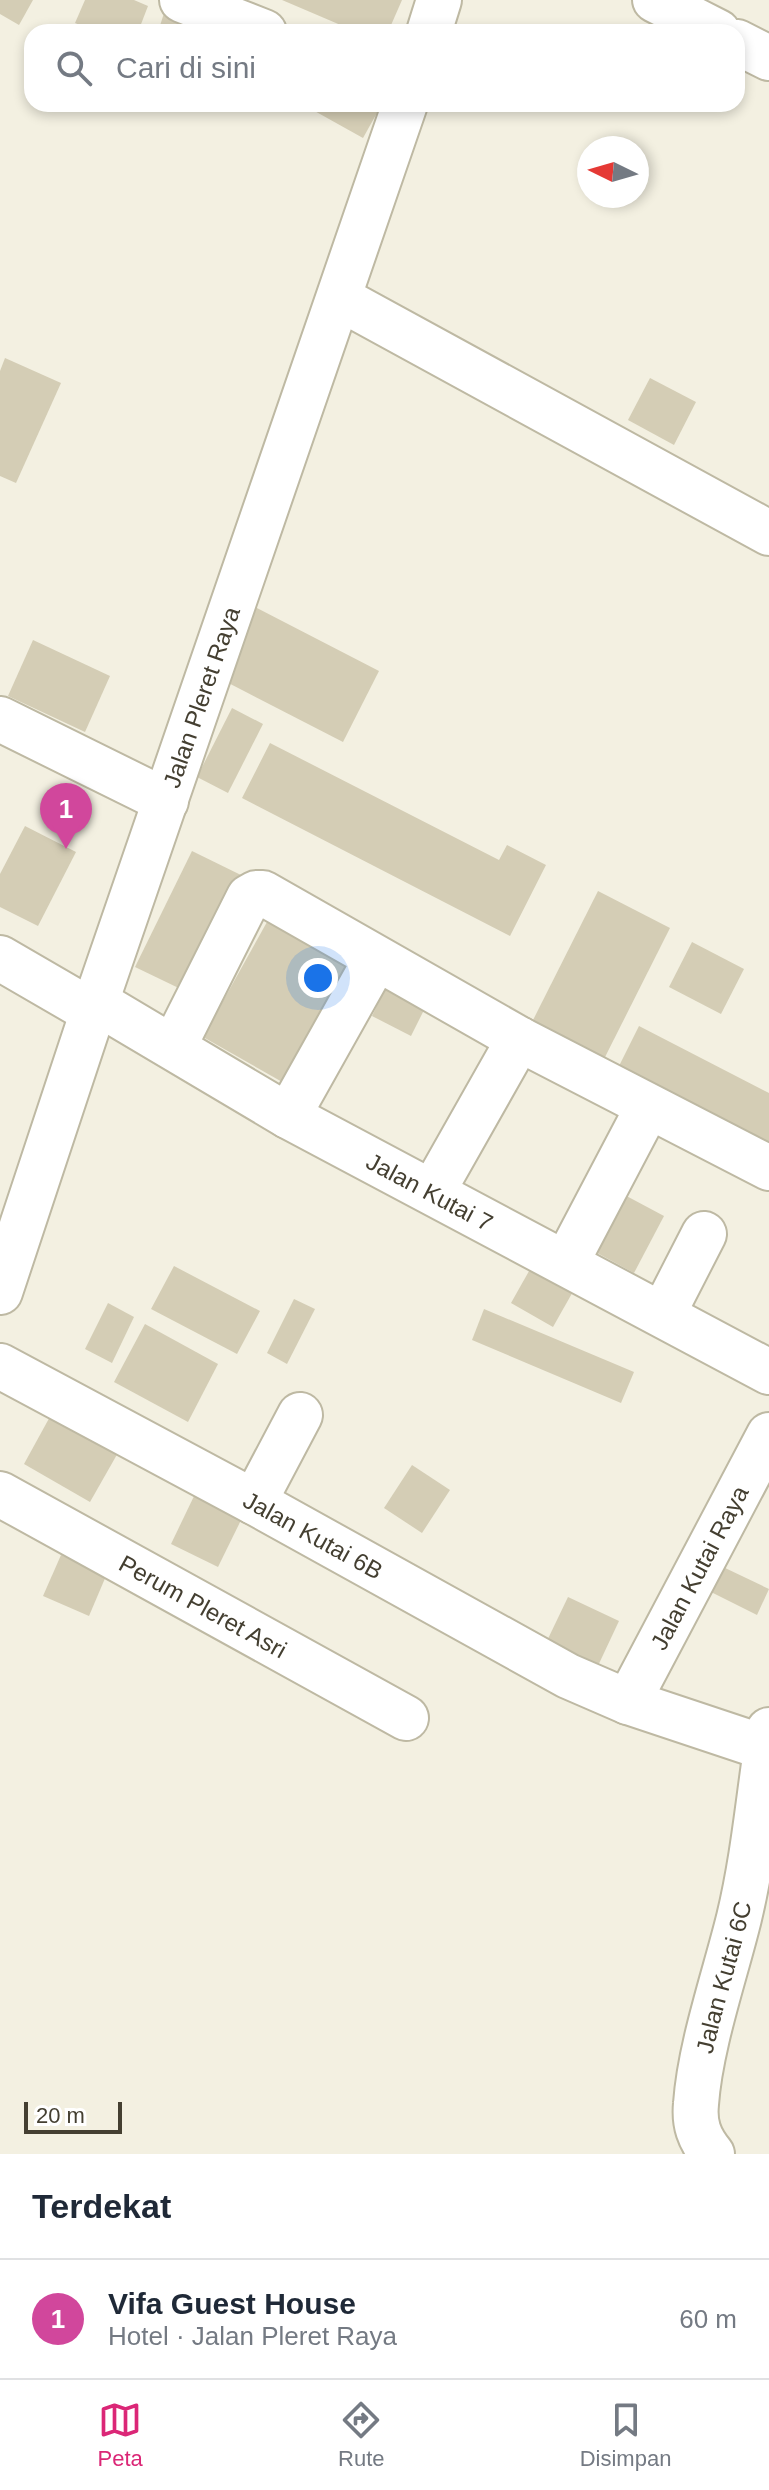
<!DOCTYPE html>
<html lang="id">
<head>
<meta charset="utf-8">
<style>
	body { margin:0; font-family:Helvetica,sans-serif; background:#f2f2f3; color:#1f2937 }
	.compass { position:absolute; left:577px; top:136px; width:72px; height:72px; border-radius:50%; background:#fff; box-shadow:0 4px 12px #0003; rotate:275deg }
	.scale { position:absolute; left:24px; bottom:20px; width:98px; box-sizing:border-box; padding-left:8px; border:4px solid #443f31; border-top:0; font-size:22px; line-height:28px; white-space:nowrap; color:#443f31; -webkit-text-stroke:6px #fff; paint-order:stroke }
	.you { position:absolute; left:318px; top:978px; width:28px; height:28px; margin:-20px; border:6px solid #fff; border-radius:50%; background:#1a73e8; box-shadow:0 0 0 12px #1a73e833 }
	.badge { display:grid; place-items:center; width:52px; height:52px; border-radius:50%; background:#db2777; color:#fff; font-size:26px; font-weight:700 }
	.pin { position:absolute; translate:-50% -66px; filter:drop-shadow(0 2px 4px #0008) }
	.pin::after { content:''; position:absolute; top:42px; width:28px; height:24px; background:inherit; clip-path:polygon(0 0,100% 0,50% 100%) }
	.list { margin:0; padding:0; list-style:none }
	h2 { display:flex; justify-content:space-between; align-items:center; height:104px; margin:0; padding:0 32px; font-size:34px }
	h2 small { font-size:26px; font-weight:400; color:#747a83 }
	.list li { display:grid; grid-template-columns:52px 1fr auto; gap:24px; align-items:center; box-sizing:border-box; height:120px; padding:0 32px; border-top:2px solid #e0e1e3 }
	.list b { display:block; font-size:30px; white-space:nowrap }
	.list p { margin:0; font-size:26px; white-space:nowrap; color:#747a83 }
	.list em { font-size:26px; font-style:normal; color:#747a83 }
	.icon { flex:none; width:44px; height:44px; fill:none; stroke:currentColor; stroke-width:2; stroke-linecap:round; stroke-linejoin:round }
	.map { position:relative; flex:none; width:769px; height:2154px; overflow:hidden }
	.search { position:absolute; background:#fff; box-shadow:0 4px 12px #0003; left:24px; right:24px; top:24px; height:88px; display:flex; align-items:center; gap:20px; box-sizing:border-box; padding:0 28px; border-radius:24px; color:#747a83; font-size:30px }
	.sheet { height:224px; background:#fff }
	nav { display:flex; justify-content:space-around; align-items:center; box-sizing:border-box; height:112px; border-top:2px solid #e0e1e3; background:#fff; font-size:22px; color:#747a83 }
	nav a { display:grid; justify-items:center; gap:4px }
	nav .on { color:#db2777 }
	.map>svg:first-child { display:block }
	.building { fill:#d4cdb5 }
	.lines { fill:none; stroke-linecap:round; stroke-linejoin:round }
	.minor-casing { stroke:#beb9a3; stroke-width:48 }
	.minor { stroke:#fff; stroke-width:44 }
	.labels { text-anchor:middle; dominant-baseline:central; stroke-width:6; stroke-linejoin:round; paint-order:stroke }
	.street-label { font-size:24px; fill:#443f31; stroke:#fff }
</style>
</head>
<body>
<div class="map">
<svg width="769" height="2154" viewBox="0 0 769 2154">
	<rect width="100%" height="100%" fill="#f3f0e1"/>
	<g class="building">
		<polygon points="0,0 33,0 19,25 0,14"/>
		<polygon points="85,0 134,0 148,6 138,32 97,32 75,23"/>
		<polygon points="282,0 402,0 388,32 357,32"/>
		<polygon points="164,13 205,26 204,32 158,32"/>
		<polygon points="314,104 382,104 363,138 311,109"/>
		<polygon points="5,358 61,383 16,483 0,476 0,371"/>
		<polygon points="650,378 696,402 674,445 628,420"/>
		<polygon points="249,604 379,671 343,742 213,675"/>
		<polygon points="33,640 110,676 85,732 8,696"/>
		<polygon points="232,708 263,724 228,793 197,777"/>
		<polygon points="270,743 499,860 507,845 546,865 510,936 242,798"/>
		<polygon points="25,826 76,852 38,926 0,907 0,874"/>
		<polygon points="192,851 245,877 189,993 135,967"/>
		<polygon points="598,891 670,928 600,1067 528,1030"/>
		<polygon points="267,922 348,968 284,1083 203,1037"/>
		<polygon points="692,942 744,969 721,1014 669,987"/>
		<polygon points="388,983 427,1004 411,1036 372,1016"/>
		<polygon points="639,1026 769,1093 769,1151 616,1072"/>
		<polygon points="619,1192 664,1216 634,1273 588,1248"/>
		<polygon points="533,1264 575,1288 553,1327 511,1303"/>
		<polygon points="174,1266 260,1311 237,1354 151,1309"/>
		<polygon points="294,1299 315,1309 287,1364 267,1353"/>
		<polygon points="108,1303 134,1317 112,1363 85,1349"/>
		<polygon points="484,1309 634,1372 621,1403 472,1340"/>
		<polygon points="145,1324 218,1364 188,1422 114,1382"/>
		<polygon points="52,1413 119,1451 90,1502 24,1464"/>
		<polygon points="412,1465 450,1490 422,1533 384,1508"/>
		<polygon points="196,1492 244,1514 218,1567 171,1544"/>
		<polygon points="61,1555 106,1576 89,1616 43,1596"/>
		<polygon points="723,1567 769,1589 757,1615 711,1592"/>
		<polygon points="568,1597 619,1621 596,1670 545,1645"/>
	</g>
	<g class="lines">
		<g class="minor-casing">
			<g id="minor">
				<polyline points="182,0 264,32"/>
				<polyline points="655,0 718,32"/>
				<polyline points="429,32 439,0"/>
				<polyline points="737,42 769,58"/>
				<polyline points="339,298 769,533"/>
				<polyline points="0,719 166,801"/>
				<polyline points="0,958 93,1012"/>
				<path id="s1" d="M96 1002 288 1116 769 1372"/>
				<polyline points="174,1046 249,897 256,893 263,893 519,1039 769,1168"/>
				<polyline points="288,1116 376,959"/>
				<polyline points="433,1191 519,1039"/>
				<polyline points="566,1263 648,1107"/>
				<path id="s2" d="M0 1292 96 1002 405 104"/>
				<polyline points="663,1314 704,1234"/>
				<path id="s3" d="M0 1366 254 1502 568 1676 628 1702 769 1749"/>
				<path id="s4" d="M0 1494 406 1718"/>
				<polyline points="254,1502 300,1415"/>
				<path id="s5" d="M628 1702 769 1435"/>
				<path id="s6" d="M712 2154C699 2138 694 2124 696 2104 700 2046 725 1975 739 1918 754 1856 759 1793 769 1730"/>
			</g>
		</g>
		<use href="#minor" class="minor"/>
	</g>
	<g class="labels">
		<g class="street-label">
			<text stroke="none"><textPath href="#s2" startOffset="628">Jalan Pleret Raya</textPath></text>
			<text stroke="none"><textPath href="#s1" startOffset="384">Jalan Kutai 7</textPath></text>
			<text stroke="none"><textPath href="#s3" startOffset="356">Jalan Kutai 6B</textPath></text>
			<text stroke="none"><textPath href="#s5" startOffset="152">Jalan Kutai Raya</textPath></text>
			<text stroke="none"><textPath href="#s4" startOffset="232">Perum Pleret Asri</textPath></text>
			<text stroke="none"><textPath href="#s6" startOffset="184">Jalan Kutai 6C</textPath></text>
		</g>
	</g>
</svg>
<svg class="compass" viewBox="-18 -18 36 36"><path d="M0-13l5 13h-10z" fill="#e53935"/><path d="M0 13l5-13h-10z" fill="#747a83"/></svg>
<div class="scale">20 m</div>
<div class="you"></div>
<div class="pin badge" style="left:66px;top:849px;background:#d1479c">1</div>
<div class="search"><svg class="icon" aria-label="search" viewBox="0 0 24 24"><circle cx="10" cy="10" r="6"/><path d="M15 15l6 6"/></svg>Cari di sini</div>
</div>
<section class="sheet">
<h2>Terdekat<small></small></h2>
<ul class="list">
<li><span class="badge" style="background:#d1479c">1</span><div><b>Vifa Guest House</b><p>Hotel · Jalan Pleret Raya</p></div><em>60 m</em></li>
</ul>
</section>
<nav>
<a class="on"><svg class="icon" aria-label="map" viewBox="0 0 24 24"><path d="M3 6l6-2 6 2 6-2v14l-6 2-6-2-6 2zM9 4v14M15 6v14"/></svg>Peta</a>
<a><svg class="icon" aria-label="directions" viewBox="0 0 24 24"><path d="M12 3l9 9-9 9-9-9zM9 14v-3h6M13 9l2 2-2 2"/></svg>Rute</a>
<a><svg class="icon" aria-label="saved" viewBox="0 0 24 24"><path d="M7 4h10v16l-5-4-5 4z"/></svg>Disimpan</a>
</nav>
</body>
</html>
